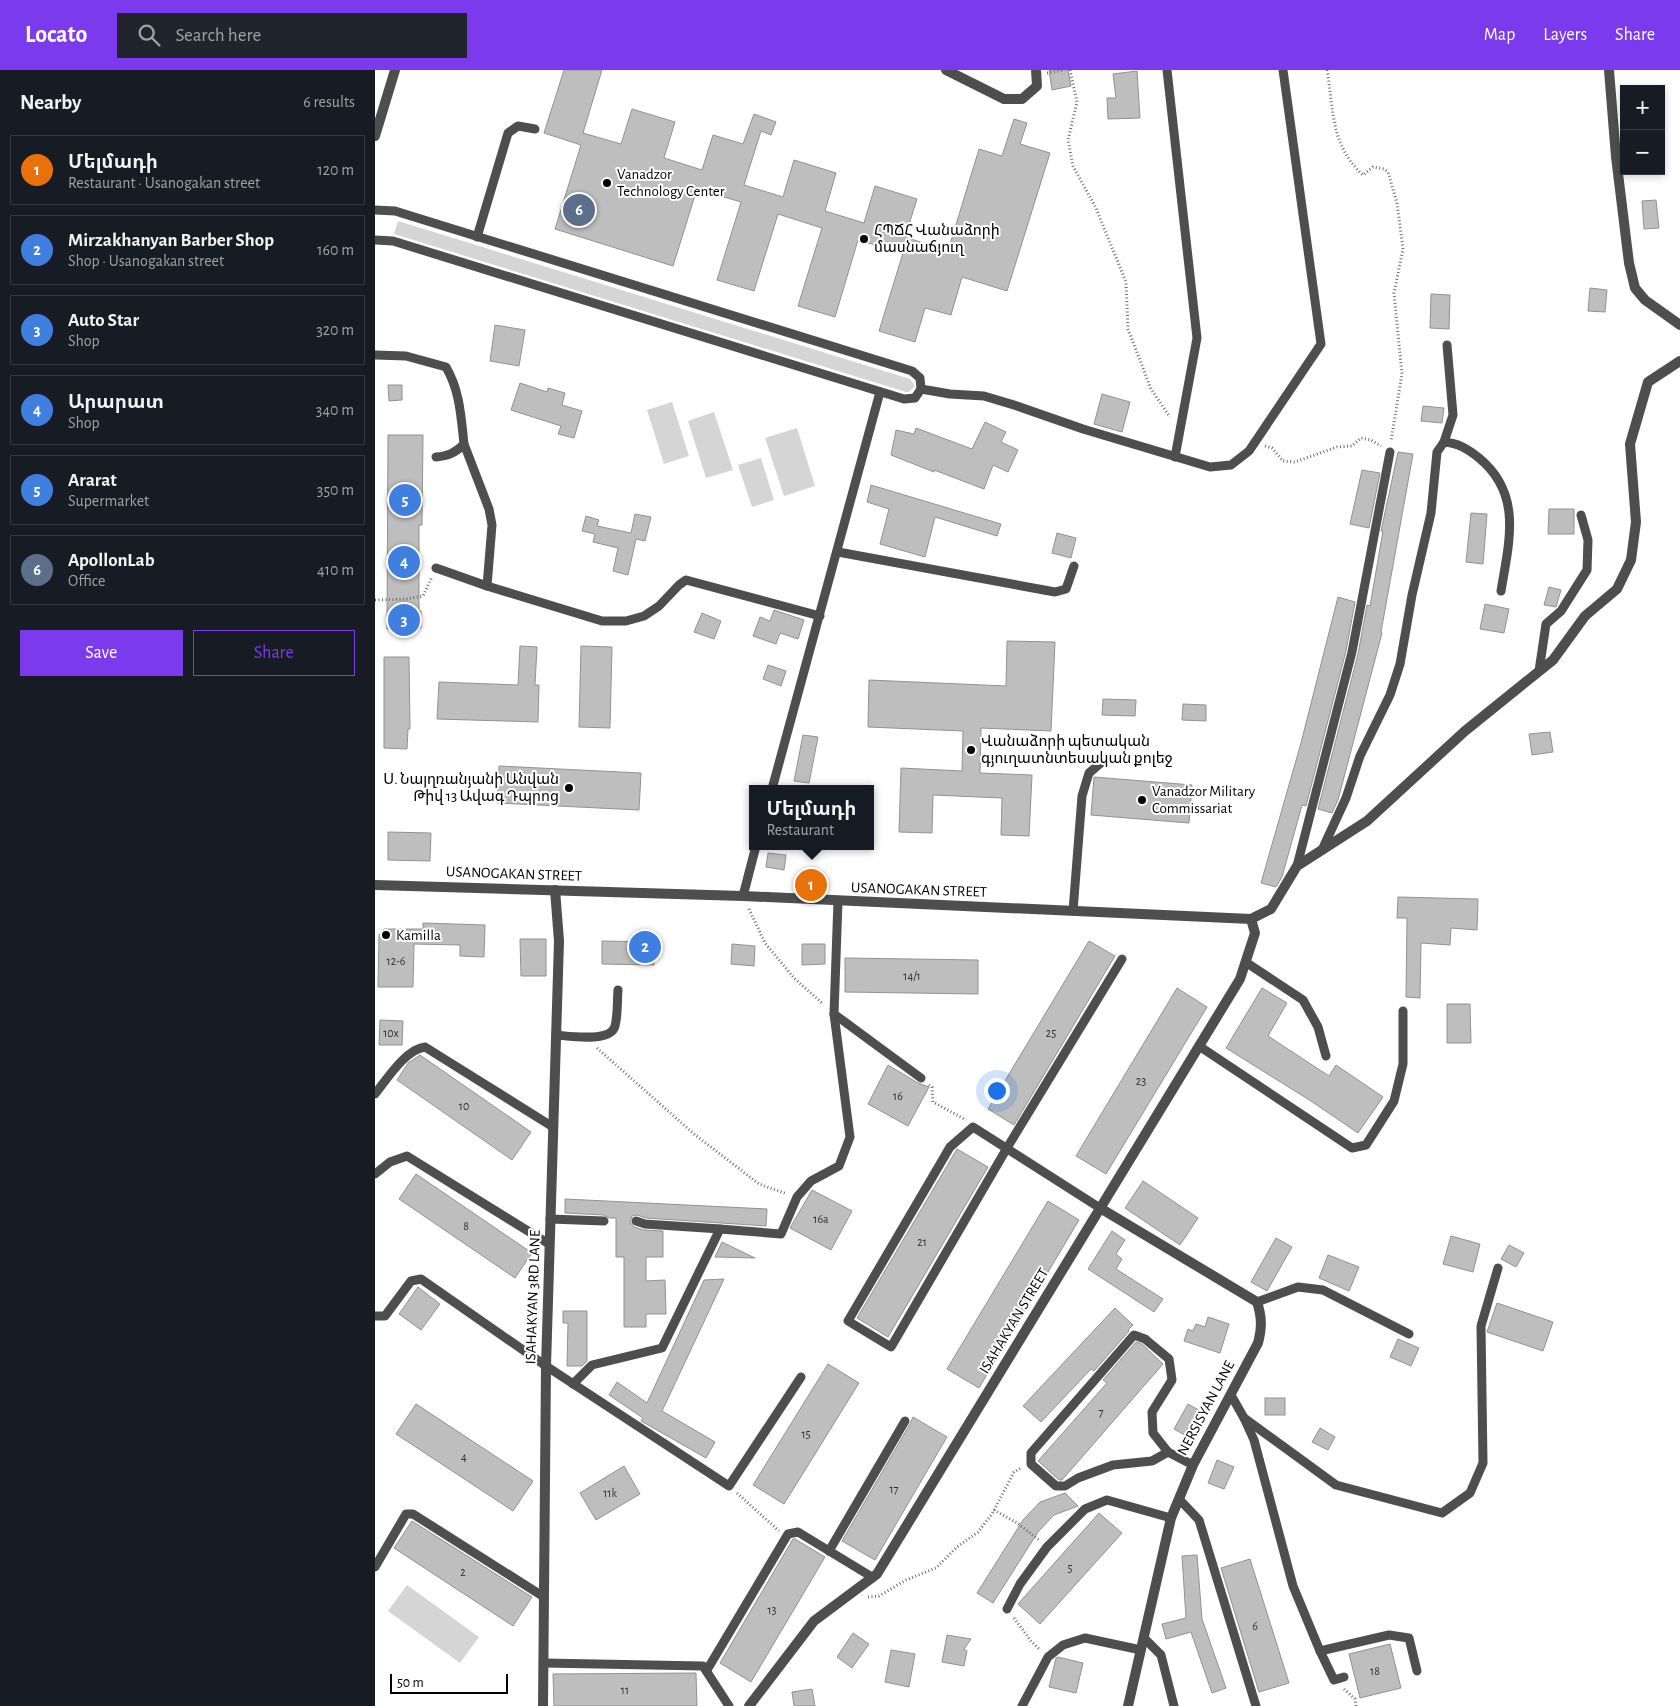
<!DOCTYPE html>
<html lang="en">
<head>
<meta charset="utf-8">
<style>
	body { margin:0; font-family:"Alegreya Sans","Noto Sans Armenian",sans-serif; background:#20242c; color:#f1f3f6 }
	.controls { position:absolute; right:15px; top:15px; display:grid; overflow:hidden; border-radius:0px; box-shadow:0 2px 8px #0003 }
	.controls button { width:45px; height:45px; display:grid; place-items:center; padding:0; border:0; border-bottom:1px solid #363941; background:#171b24; color:#f1f3f6; font:25px sans-serif }
	.scale { position:absolute; left:15px; bottom:12px; width:118px; box-sizing:border-box; padding-left:5px; border:2px solid #000; border-top:0; font-size:14px; line-height:18px; white-space:nowrap; color:#000; -webkit-text-stroke:4px #fff; paint-order:stroke }
	.you { position:absolute; left:621px; top:1020px; width:18px; height:18px; margin:-12px; border:4px solid #fff; border-radius:50%; background:#1a73e8; box-shadow:0 0 0 8px #1a73e833 }
	.badge { display:grid; place-items:center; width:32px; height:32px; border-radius:50%; background:#7c3aed; color:#fff; font-size:16px; font-weight:700 }
	.pin { position:absolute; translate:-50% -50%; border:2px solid #fff; box-shadow:0 1px 5px #0006 }
	.popup { position:absolute; left:374px; top:715px; width:125px; height:65px; box-sizing:border-box; display:grid; place-content:center; border-radius:0px; background:#171b24; filter:drop-shadow(0 1px 4px #0005); font-size:16px; white-space:nowrap; color:#9ea1a6 }
	.popup b { font-size:19px; color:#f1f3f6 }
	.popup::after { content:''; position:absolute; left:50%; top:100%; margin-left:-10px; border:10px solid transparent; border-top-color:#171b24 }
	.list { margin:0; padding:0; list-style:none }
	h2 { display:flex; justify-content:space-between; align-items:center; height:65px; margin:0; padding:0 20px; font-size:21px }
	h2 small { font-size:16px; font-weight:400; color:#9ea1a6 }
	.list li { display:grid; grid-template-columns:32px 1fr auto; gap:15px; align-items:center; box-sizing:border-box; height:70px; margin:0 10px 10px; padding:0 10px; border:1px solid #363941; border-radius:0px }
	.list b { display:block; font-size:19px; white-space:nowrap }
	.list p { margin:0; font-size:16px; white-space:nowrap; color:#9ea1a6 }
	.list em { font-size:16px; font-style:normal; color:#9ea1a6 }
	.actions { display:flex; gap:10px; padding:15px 20px }
	.actions a { flex:1; padding:11px 0; border:1px solid #7c3aed; border-radius:0px; text-align:center; font-size:18px; color:#7c3aed }
	.actions .main { background:#7c3aed; color:#fff }
	.icon { flex:none; width:28px; height:28px; fill:none; stroke:currentColor; stroke-width:2; stroke-linecap:round; stroke-linejoin:round }
	.map { position:relative; flex:none; width:1305px; height:1636px; overflow:hidden }
	header { display:flex; align-items:center; gap:30px; box-sizing:border-box; height:70px; padding:0 25px; background:#7c3aed; color:#fff }
	header strong { font-size:24px }
	nav { display:flex; gap:28px; margin-inline-start:auto; font-size:18px }
	.search { width:350px; height:45px; background:#20242c; display:flex; align-items:center; gap:12px; box-sizing:border-box; padding:0 18px; border-radius:0px; color:#9ea1a6; font-size:19px }
	main { display:flex }
	aside { flex:1; background:#171b24 }
	.map>svg:first-child { display:block }
	.green { fill:#d5d5d5 }
	.building { fill:#bebebe; stroke:#929292 }
	.lines { fill:none; stroke-linecap:round; stroke-linejoin:round }
	.path { stroke:#707070; stroke-width:3; stroke-dasharray:1 2.5; stroke-linecap:butt }
	.service { stroke:#4e4e4e; stroke-width:9 }
	.minor { stroke:#4e4e4e; stroke-width:10 }
	.tertiary { stroke:#4e4e4e; stroke-width:10 }
	.poi-dot { fill:#000; stroke:#fff; stroke-width:2 }
	.labels { text-anchor:middle; dominant-baseline:central; stroke-width:4; stroke-linejoin:round; paint-order:stroke }
	.number-label { font-size:12px; fill:#303030 }
	.poi-label { font-size:15px; fill:#000; stroke:#fff; text-anchor:start }
	.street-label { font-size:15px; fill:#000; stroke:#fff }
</style>
</head>
<body>
<header>
<strong>Locato</strong>
<div class="search"><svg class="icon" aria-label="search" viewBox="0 0 24 24"><circle cx="10" cy="10" r="6"/><path d="M15 15l6 6"/></svg>Search here</div>
<nav><a>Map</a><a>Layers</a><a>Share</a></nav>
</header>
<main>
<aside>
<h2>Nearby<small>6 results</small></h2>
<ul class="list">
<li><span class="badge" style="background:#e8710a">1</span><div><b>Մելմադի</b><p>Restaurant · Usanogakan street</p></div><em>120 m</em></li>
<li><span class="badge" style="background:#3f7fe0">2</span><div><b>Mirzakhanyan Barber Shop</b><p>Shop · Usanogakan street</p></div><em>160 m</em></li>
<li><span class="badge" style="background:#3f7fe0">3</span><div><b>Auto Star</b><p>Shop</p></div><em>320 m</em></li>
<li><span class="badge" style="background:#3f7fe0">4</span><div><b>Արարատ</b><p>Shop</p></div><em>340 m</em></li>
<li><span class="badge" style="background:#3f7fe0">5</span><div><b>Ararat</b><p>Supermarket</p></div><em>350 m</em></li>
<li><span class="badge" style="background:#5c6f8a">6</span><div><b>ApollonLab</b><p>Office</p></div><em>410 m</em></li>
</ul>
<div class="actions"><a class="main">Save</a><a>Share</a></div>
</aside>
<div class="map">
<svg width="1305" height="1636" viewBox="0 0 1305 1636">
	<rect width="100%" height="100%" fill="#fff"/>
	<g class="green">
		<polygon points="23,151 535,309 539,314 539,317 534,322 531,322 19,164"/>
		<polygon points="297,332 314,386 289,394 272,340"/>
		<polygon points="339,342 358,400 331,408 313,351"/>
		<polygon points="422,358 440,416 409,426 390,368"/>
		<polygon points="386,388 399,430 377,437 363,395"/>
		<polygon points="32,1515 104,1567 85,1593 13,1541"/>
	</g>
	<g class="building">
		<polygon points="189,0 227,0 208,63 246,74 257,39 300,52 289,88 327,100 338,65 368,74 379,44 401,52 396,65 386,61 369,115 408,127 419,90 461,103 450,141 489,153 500,116 542,129 530,167 573,181 604,79 627,86 639,49 652,53 645,74 675,83 632,221 587,207 576,245 550,238 540,272 504,261 528,183 483,170 460,247 423,236 447,158 403,144 379,221 342,210 366,132 322,119 298,196 180,159 206,75 169,63"/>
		<polygon points="674,0 693,0 696,16 677,20"/>
		<polygon points="762,1 765,48 733,49 732,28 741,28 738,4"/>
		<polygon points="1281,130 1284,158 1269,159 1267,131"/>
		<polygon points="1215,218 1232,220 1230,242 1213,241"/>
		<polygon points="1056,224 1075,225 1074,259 1055,258"/>
		<polygon points="120,255 150,260 144,296 115,291"/>
		<polygon points="145,313 172,322 173,318 190,323 187,335 207,341 199,368 183,364 186,356 136,340"/>
		<polygon points="13,315 27,315 27,330 14,331"/>
		<polygon points="727,324 755,332 747,362 719,354"/>
		<polygon points="1048,336 1069,338 1067,353 1046,351"/>
		<polygon points="610,352 631,362 626,372 643,380 633,402 618,395 609,419 559,400 559,402 516,385 521,360 539,364 541,358 597,379"/>
		<polygon points="13,365 48,365 47,455 44,455 44,541 46,541 46,558 12,559"/>
		<polygon points="1023,382 1038,384 1006,562 1007,563 963,730 957,743 943,739 983,584 992,535 995,536 1008,461 1006,461"/>
		<polygon points="987,400 1005,403 994,458 975,454"/>
		<polygon points="496,415 626,454 622,466 560,447 550,487 505,474 514,439 492,432"/>
		<polygon points="1174,439 1199,439 1199,464 1173,464"/>
		<polygon points="1096,443 1112,444 1108,494 1091,492"/>
		<polygon points="260,444 276,447 270,471 261,469 253,505 238,501 243,478 218,472 220,464 207,461 211,446 224,450 222,456 256,463"/>
		<polygon points="682,463 701,468 696,488 677,483"/>
		<polygon points="1174,517 1186,520 1181,537 1169,535"/>
		<polygon points="963,527 980,532 971,581 931,736 927,735 907,807 901,817 886,813 926,673"/>
		<polygon points="1110,534 1134,539 1129,563 1105,559"/>
		<polygon points="399,540 429,550 423,569 405,563 401,574 378,566 385,547 395,551"/>
		<polygon points="327,543 346,551 339,569 319,562"/>
		<polygon points="632,571 680,572 676,661 606,658 605,703 657,705 654,766 626,765 627,728 558,725 557,763 524,762 526,698 587,701 588,661 493,657 494,610 631,616"/>
		<polygon points="145,576 162,577 160,615 164,615 163,652 62,649 64,612 143,615"/>
		<polygon points="206,576 237,577 235,658 204,657"/>
		<polygon points="9,587 34,587 35,659 33,659 32,679 9,678"/>
		<polygon points="393,595 411,601 406,616 388,609"/>
		<polygon points="728,629 761,630 760,646 727,645"/>
		<polygon points="808,634 831,635 831,651 807,650"/>
		<polygon points="1175,662 1178,682 1157,685 1154,664"/>
		<polygon points="428,665 443,667 434,713 419,711"/>
		<polygon points="124,696 266,703 264,740 122,733"/>
		<polygon points="719,707 817,715 814,753 716,745"/>
		<polygon points="13,762 56,763 55,791 13,790"/>
		<polygon points="393,783 411,785 409,800 391,797"/>
		<polygon points="1023,827 1103,829 1102,860 1076,858 1075,875 1046,873 1045,928 1031,927 1032,848 1022,848"/>
		<polygon points="48,853 110,855 109,887 85,886 85,875 39,874 38,917 3,917 4,865 9,859 48,859"/>
		<polygon points="145,869 171,869 171,906 146,906"/>
		<polygon points="227,871 279,872 279,895 227,894"/>
		<polygon points="714,871 740,886 639,1055 613,1039"/>
		<polygon points="357,874 380,876 379,896 356,894"/>
		<polygon points="427,874 450,874 450,894 427,895"/>
		<polygon points="470,888 603,890 603,924 470,922"/>
		<polygon points="802,918 832,937 731,1104 701,1086"/>
		<polygon points="887,918 912,933 893,966 954,1006 961,995 1008,1027 983,1063 936,1031 851,978"/>
		<polygon points="1072,934 1095,934 1096,973 1072,973"/>
		<polygon points="5,950 28,951 27,975 4,975"/>
		<polygon points="45,985 156,1062 137,1090 22,1010 33,993"/>
		<polygon points="513,995 543,1013 554,1017 533,1056 493,1034"/>
		<polygon points="582,1079 613,1097 513,1267 482,1248"/>
		<polygon points="41,1104 157,1183 140,1208 24,1129"/>
		<polygon points="768,1111 823,1148 805,1175 750,1138"/>
		<polygon points="437,1120 477,1141 456,1180 415,1158"/>
		<polygon points="190,1129 392,1139 391,1156 271,1148 262,1145 257,1146 255,1152 259,1157 269,1160 288,1161 288,1187 271,1187 271,1211 290,1210 291,1244 271,1244 271,1257 249,1257 249,1187 241,1187 241,1148 234,1148 229,1145 190,1143"/>
		<polygon points="673,1131 704,1150 604,1318 572,1299"/>
		<polygon points="737,1161 750,1170 741,1184 747,1189 741,1199 788,1229 779,1242 713,1199"/>
		<polygon points="1076,1166 1105,1174 1098,1202 1068,1194"/>
		<polygon points="901,1168 917,1177 892,1221 876,1212"/>
		<polygon points="347,1172 380,1188 340,1187"/>
		<polygon points="1134,1175 1149,1183 1141,1197 1126,1189"/>
		<polygon points="953,1185 984,1197 974,1221 944,1208"/>
		<polygon points="349,1209 287,1341 340,1372 331,1388 266,1351 268,1348 234,1325 242,1312 272,1333 329,1210"/>
		<polygon points="43,1217 65,1234 46,1260 24,1244"/>
		<polygon points="1122,1233 1178,1252 1168,1281 1112,1262"/>
		<polygon points="740,1238 758,1255 753,1260 754,1261 719,1301 716,1299 666,1352 648,1336"/>
		<polygon points="188,1241 212,1241 212,1291 207,1296 192,1296 193,1253 188,1253"/>
		<polygon points="833,1247 854,1254 845,1283 809,1271 813,1259 818,1261 821,1254 830,1257"/>
		<polygon points="1023,1269 1044,1278 1036,1296 1015,1287"/>
		<polygon points="761,1272 767,1274 788,1294 687,1410 684,1410 663,1391 732,1313 728,1310"/>
		<polygon points="453,1294 484,1313 409,1434 378,1415"/>
		<rect x="890" y="1328" width="20" height="17"/>
		<polygon points="41,1334 158,1411 138,1441 21,1364"/>
		<polygon points="813,1334 827,1342 813,1367 799,1359"/>
		<polygon points="538,1347 572,1367 500,1490 467,1471 535,1354"/>
		<polygon points="945,1358 960,1367 953,1380 937,1372"/>
		<polygon points="842,1390 859,1397 849,1419 833,1413"/>
		<polygon points="249,1396 265,1424 221,1450 205,1423"/>
		<polygon points="690,1423 703,1436 679,1445 663,1462 618,1533 602,1523 648,1450 665,1432"/>
		<polygon points="724,1443 747,1463 665,1554 643,1534"/>
		<polygon points="37,1451 157,1527 138,1556 19,1478"/>
		<polygon points="418,1469 420,1469 450,1487 376,1612 345,1593"/>
		<polygon points="822,1485 827,1549 851,1618 837,1623 816,1562 791,1569 787,1554 811,1548 807,1486"/>
		<polygon points="875,1489 914,1613 884,1622 846,1498"/>
		<polygon points="478,1563 494,1574 477,1598 462,1587"/>
		<polygon points="572,1565 596,1569 589,1579 592,1581 589,1596 567,1592"/>
		<polygon points="1015,1574 1026,1618 985,1628 974,1584"/>
		<polygon points="516,1580 540,1584 534,1617 510,1612"/>
		<polygon points="683,1587 708,1593 701,1623 674,1617 681,1588"/>
		<polygon points="321,1603 322,1636 179,1636 178,1604"/>
		<polygon points="437,1619 440,1636 419,1636 417,1622"/>
	</g>
	<g class="lines">
		<g class="path">
			<polyline points="695,0 702,32 693,70 698,96 721,138 751,212 753,259 776,319 795,347"/>
			<path d="M952 0C959 40 955 75 988 105L998 97 1009 99 1013 102 1022 133 1028 179 1019 223 1027 304 1016 371"/>
			<polyline points="672,3 689,0"/>
			<polyline points="890,376 897,378 908,391 920,392 962,377 977,376 986,368 996,370 1006,376"/>
			<polyline points="0,530 31,529 48,526 57,507"/>
			<polyline points="374,839 390,873 419,908 447,933"/>
			<polyline points="222,978 319,1064 384,1114 412,1124"/>
			<polyline points="554,1015 557,1017 558,1032 591,1050"/>
			<polyline points="362,1423 404,1461"/>
			<polyline points="619,1440 642,1453 664,1470"/>
			<polyline points="493,1527 504,1526 531,1510 561,1498 582,1477 603,1462 617,1444 639,1402 646,1398"/>
			<polyline points="639,1548 656,1571 665,1580"/>
			<polyline points="969,1619 980,1629 981,1636"/>
		</g>
		<g class="service">
			<polyline points="792,0 822,268 800,387"/>
			<polyline points="0,140 20,141 537,301 545,308 546,319 540,328 529,329 18,171 0,170"/>
			<polyline points="102,167 133,63 143,56 160,59"/>
			<path d="M0 285 31 286 71 297C85 321 86 347 89 374 80 383 73 386 61 387"/>
			<polyline points="546,319 575,324 609,326 642,336 708,359 835,397 856,395 874,381 946,274 908,0"/>
			<polyline points="1069,372 1078,345 1072,275"/>
			<polyline points="89,374 114,439 117,455 112,516"/>
			<polyline points="463,482 680,522 691,519 699,496"/>
			<polyline points="61,498 112,516 227,551 251,551 269,546 284,536 304,515 311,510 445,546"/>
			<polyline points="1164,601 1171,554 1186,541 1212,500 1213,470 1206,445"/>
			<polyline points="397,719 505,322"/>
			<path d="M947 780 971 728 985 686 1015 625 1025 594 1037 525 1056 443 1062 382 1069 372C1083 373 1093 379 1104 388 1148 424 1134 472 1126 521"/>
			<polyline points="922,796 977,582 1015,382"/>
			<polyline points="368,826 381,776"/>
			<polyline points="698,841 707,726 714,703 728,691"/>
			<polyline points="872,893 928,930 943,957 951,986"/>
			<polyline points="459,944 546,1008"/>
			<path d="M181 965C194 966 236 973 240 956 243 945 242 932 243 920"/>
			<polyline points="824,976 977,1078 991,1075 1019,1031 1028,994 1028,941"/>
			<path d="M0 1024C12 1009 31 979 50 977L178 1057"/>
			<polyline points="0,1104 15,1092 32,1086 174,1174"/>
			<polyline points="725,1138 598,1057 575,1077 473,1251 516,1277 632,1078 747,889"/>
			<polyline points="175,1149 229,1151"/>
			<polyline points="261,1151 270,1154 345,1159"/>
			<polyline points="882,1232 923,1217 948,1220 1034,1264"/>
			<polyline points="0,1246 10,1246 36,1211 46,1209 171,1296 354,1416 426,1307"/>
			<polyline points="198,1314 217,1295 287,1278 345,1159 406,1164 422,1127 436,1111 464,1096 475,1067 459,944 463,831"/>
			<polyline points="856,1325 869,1348 879,1370 918,1516 945,1581 1014,1565 1034,1568 1042,1601"/>
			<polyline points="869,1348 961,1415 1067,1443 1095,1423 1108,1393 1106,1256 1123,1198"/>
			<polyline points="793,1382 777,1391 738,1395 703,1408 690,1416 681,1416 656,1394 656,1383 759,1265 770,1269 794,1289 797,1310 777,1342 778,1363 793,1382 818,1395"/>
			<polyline points="804,1429 824,1450 881,1636"/>
			<polyline points="454,1481 530,1351"/>
			<polyline points="0,1497 31,1444 38,1444 169,1527"/>
			<polyline points="632,1539 645,1514 672,1477 710,1439 732,1430 796,1448"/>
			<polyline points="769,1568 786,1585 799,1636"/>
			<polyline points="945,1581 959,1610 969,1607"/>
			<polyline points="169,1593 328,1596 354,1636"/>
			<polyline points="332,1600 413,1464 423,1462 497,1507"/>
			<polyline points="647,1636 673,1587 688,1575 710,1568 766,1580"/>
		</g>
		<g class="minor">
			<polyline points="571,0 629,29 647,29 662,16 661,0"/>
			<polyline points="1234,0 1241,87 1254,193 1260,218 1270,230 1305,255"/>
			<path d="M725 1138 882 1232C887 1247 887 1258 883 1273L818 1395 796 1448 753 1636"/>
			<polyline points="168,1636 171,1296 184,871 180,820"/>
			<polyline points="374,1636 439,1551 502,1504 865,909 880,863 876,849 896,839 922,796 992,751 1090,661 1178,590 1210,546 1242,519 1256,490 1261,452 1255,374 1273,312 1305,291"/>
		</g>
		<g class="tertiary">
			<polyline points="0,66 20,0"/>
			<polyline points="0,815 368,826 876,849"/>
		</g>
	</g>
	<g class="poi-dot">
		<circle cx="232" cy="113" r="5"/>
		<circle cx="489" cy="169" r="5"/>
		<circle cx="596" cy="680" r="5"/>
		<circle cx="194" cy="718" r="5"/>
		<circle cx="767" cy="730" r="5"/>
		<circle cx="11" cy="865" r="5"/>
	</g>
	<g class="labels">
		<g class="number-label">
			<text x="21" y="891">12-6</text>
			<text x="537" y="906">14/1</text>
			<text x="16" y="963">10x</text>
			<text x="676" y="963">25</text>
			<text x="766" y="1011">23</text>
			<text x="523" y="1026">16</text>
			<text x="89" y="1036">10</text>
			<text x="446" y="1149">16a</text>
			<text x="91" y="1156">8</text>
			<text x="547" y="1172">21</text>
			<text x="726" y="1342">7</text>
			<text x="431" y="1364">15</text>
			<text x="89" y="1387">4</text>
			<text x="519" y="1419">17</text>
			<text x="235" y="1423">11k</text>
			<text x="695" y="1498">5</text>
			<text x="88" y="1502">2</text>
			<text x="397" y="1540">13</text>
			<text x="880" y="1556">6</text>
			<text x="1000" y="1601">18</text>
			<text x="250" y="1620">11</text>
		</g>
		<g class="poi-label">
			<text x="242" y="104">Vanadzor<tspan x="242" dy="17">Technology Center</tspan></text>
			<text x="499" y="160">ՀՊՃՀ Վանաձորի<tspan x="499" dy="17">մասնաճյուղ</tspan></text>
			<text x="606" y="671">Վանաձորի պետական<tspan x="606" dy="17">գյուղատնտեսական քոլեջ</tspan></text>
			<text x="184" y="709" text-anchor="end">Ս. Նալղռանյանի Անվան<tspan x="184" dy="17">Թիվ 13 Ավագ Դպրոց</tspan></text>
			<text x="777" y="721">Vanadzor Military<tspan x="777" dy="17">Commissariat</tspan></text>
			<text x="21" y="865">Kamilla</text>
		</g>
		<g class="street-label">
			<text transform="translate(139 804) rotate(2)">USANOGAKAN STREET</text>
			<text transform="translate(544 820) rotate(2)">USANOGAKAN STREET</text>
			<text transform="translate(158 1227) rotate(-88)">ISAHAKYAN 3RD LANE</text>
			<text transform="translate(639 1251) rotate(-59)">ISAHAKYAN STREET</text>
			<text transform="translate(831 1338) rotate(-62)">NERSISYAN LANE</text>
		</g>
	</g>
</svg>
<div class="controls">
<button>+</button>
<button>−</button>
</div>
<div class="scale">50 m</div>
<div class="you"></div>
<div class="pin badge" style="left:436px;top:815px;background:#e8710a">1</div>
<div class="popup"><b>Մելմադի</b>Restaurant</div>
<div class="pin badge" style="left:270px;top:877px;background:#3f7fe0">2</div>
<div class="pin badge" style="left:29px;top:550px;background:#3f7fe0">3</div>
<div class="pin badge" style="left:29px;top:492px;background:#3f7fe0">4</div>
<div class="pin badge" style="left:30px;top:430px;background:#3f7fe0">5</div>
<div class="pin badge" style="left:204px;top:140px;background:#5c6f8a">6</div>
</div>
</main>
</body>
</html>
